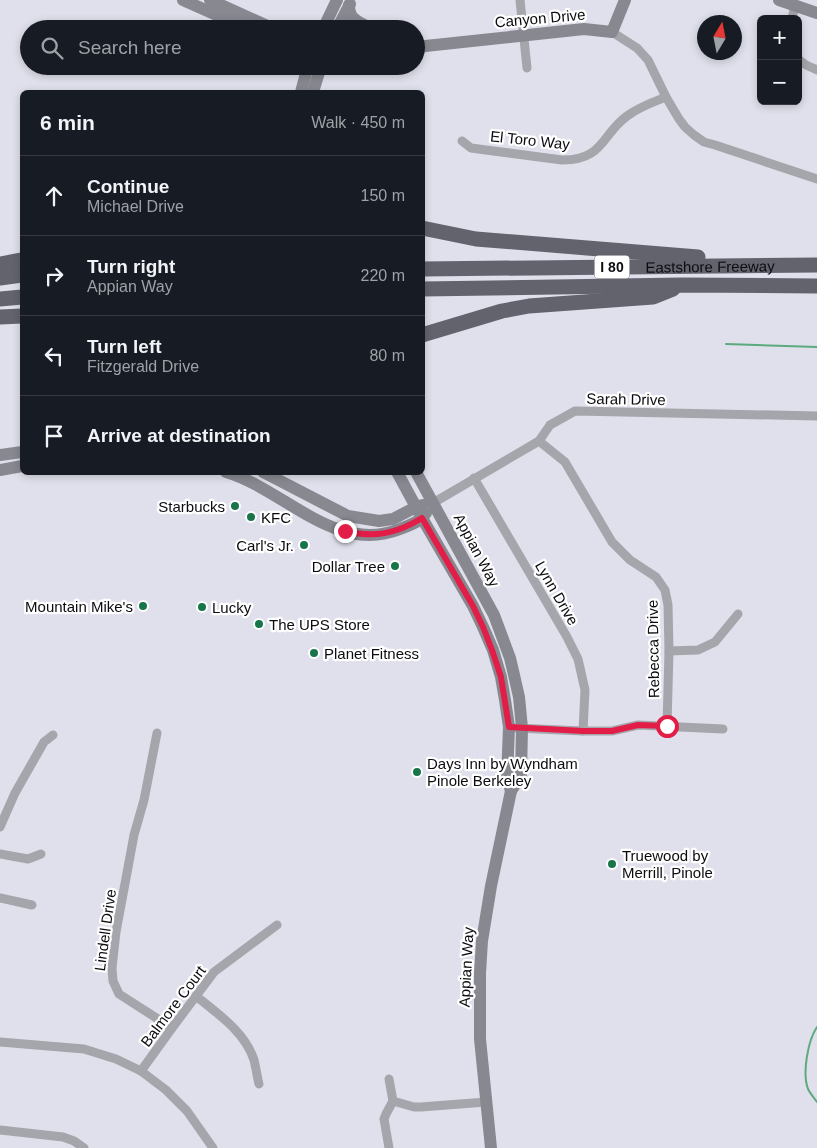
<!DOCTYPE html>
<html lang="en">
<head>
<meta charset="utf-8">
<style>
	body { margin:0; font-family:Arial,sans-serif; background:#20242c; color:#f1f3f6 }
	.controls { position:absolute; right:15px; top:15px; display:grid; overflow:hidden; border-radius:8px; box-shadow:0 2px 8px #0003 }
	.controls button { width:45px; height:45px; display:grid; place-items:center; padding:0; border:0; border-bottom:1px solid #363941; background:#171b24; color:#f1f3f6; font:25px sans-serif }
	.compass { position:absolute; left:697px; top:15px; width:45px; height:45px; border-radius:50%; background:#171b24; box-shadow:0 2px 8px #0003; rotate:10deg }
	.stop { position:absolute; width:15px; height:15px; margin:-11px; border:4px solid #e11d48; border-radius:50%; background:#fff }
	.stop.end { background:#e11d48; border-color:#fff; box-shadow:0 1px 5px #0008 }
	.list { margin:0; padding:0; list-style:none }
	h2 { display:flex; justify-content:space-between; align-items:center; height:65px; margin:0; padding:0 20px; font-size:21px }
	h2 small { font-size:16px; font-weight:400; color:#9ea1a6 }
	.list li { display:grid; grid-template-columns:32px 1fr auto; gap:15px; align-items:center; box-sizing:border-box; height:80px; padding:0 20px; border-top:1px solid #363941 }
	.list b { display:block; font-size:19px; white-space:nowrap }
	.list p { margin:0; font-size:16px; white-space:nowrap; color:#9ea1a6 }
	.list em { font-size:16px; font-style:normal; color:#9ea1a6 }
	.icon { flex:none; width:28px; height:28px; fill:none; stroke:currentColor; stroke-width:2; stroke-linecap:round; stroke-linejoin:round }
	.map { position:relative; flex:none; width:817px; height:1148px; overflow:hidden }
	.search { position:absolute; background:#171b24; box-shadow:0 2px 8px #0003; left:20px; top:20px; width:405px; height:55px; display:flex; align-items:center; gap:12px; box-sizing:border-box; padding:0 18px; border-radius:28px; color:#9ea1a6; font-size:19px }
	.panel { position:absolute; background:#171b24; box-shadow:0 2px 8px #0003; left:20px; top:90px; width:405px; height:385px; border-radius:8px }
	.map>svg:first-child { display:block }
	.lines { fill:none; stroke-linecap:round; stroke-linejoin:round }
	.stream { stroke:#5caa7e; stroke-width:2 }
	.street { stroke:#a5a6ab; stroke-width:9 }
	.secondary { stroke:#888990; stroke-width:12 }
	.highway { stroke:#62636d; stroke-width:15 }
	.route { stroke:#e11d48; stroke-width:6 }
	.poi-dot { fill:#18754a; stroke:#fff; stroke-width:2 }
	.labels { text-anchor:middle; dominant-baseline:central; stroke-width:4.5; stroke-linejoin:round; paint-order:stroke }
	.shield { fill:#fff; stroke:#555558; stroke-width:1 }
	.shield-label { font-size:14px; font-weight:bold; fill:#0c0c10 }
	.street-label { font-size:15px; fill:#0c0c10; stroke:#fff }
	.poi-label { font-size:15px; fill:#0c0c10; stroke:#fff; text-anchor:start }
</style>
</head>
<body>
<div class="map">
<svg width="817" height="1148" viewBox="0 0 817 1148">
	<rect width="100%" height="100%" fill="#dfe0eb"/>
	<g class="lines">
		<g class="stream">
			<polyline points="726,344 817,347"/>
			<path d="M817 1027C808 1040 802 1073 808 1089 810 1093 814 1098 817 1102"/>
		</g>
		<g class="street">
			<polyline points="520,0 527,68"/>
			<polyline points="792,19 795,5"/>
			<polyline points="612,32 637,48 648,60 666,97 679,119 685,127 694,135 704,142 715,145 817,179"/>
			<polyline points="798,59 806,65 817,70"/>
			<path d="M462 141 471 148 562 160C604 160 601 135 627 116 639 107 653 102 666 97"/>
			<polyline points="539,441 565,462 612,542 630,560 656,577 665,590 668,605 669,651 667,726"/>
			<polyline points="474,478 567,637 578,659 585,690 583,731"/>
			<polyline points="433,503 539,441 550,425 575,411 817,416"/>
			<polyline points="669,651 698,650 715,642 738,614"/>
			<polyline points="516,728 583,731 612,731 638,725 723,729"/>
			<polyline points="157,733 144,800 134,835 116,932 112,968 113,981 119,994 172,1028"/>
			<polyline points="0,827 15,793 44,742 53,735"/>
			<polyline points="0,854 28,859 41,854"/>
			<polyline points="0,898 32,905"/>
			<path d="M196 996C218 1014 245 1032 254 1060 256 1068 257 1076 259 1084"/>
			<polyline points="0,1042 84,1049 116,1059 141,1071 166,1090 187,1111 213,1148"/>
			<polyline points="141,1071 172,1028 214,972 277,925"/>
			<polyline points="389,1079 393,1101"/>
			<polyline points="0,1130 63,1137 74,1141 84,1148"/>
			<polyline points="389,1148 384,1119 386,1114 393,1101 414,1107 421,1107 486,1102"/>
		</g>
		<g class="secondary">
			<polyline points="183,0 248,29"/>
			<polyline points="210,0 274,29"/>
			<polyline points="779,0 817,13"/>
			<path d="M349 5C349 21 359 21 371 29"/>
			<polyline points="323,29 337,0"/>
			<polyline points="337,29 350,4"/>
			<polyline points="416,47 584,29 612,32 625,0"/>
			<polyline points="301,92 308,66"/>
			<polyline points="313,92 321,66"/>
			<polyline points="0,455 22,452"/>
			<polyline points="0,470 22,466"/>
			<path d="M226 472C284 489 335 555 400 529 410 525 420 522 426 513"/>
			<polyline points="263,472 348,516 379,521 393,519 416,507 423,505"/>
			<polyline points="397,472 422,518 473,606 483,627 493,650 501,677 505,700 509,727 507,778 511,791"/>
			<polyline points="416,472 494,615 510,658 514,675 519,697 522,728 521,776 511,791 491,886 482,941 480,973 480,1039 491,1148"/>
		</g>
		<g class="highway">
			<polyline points="422,228 476,239 698,257"/>
			<polyline points="0,264 22,260"/>
			<path id="s1" d="M422 269 817 265"/>
			<polyline points="0,278 22,275"/>
			<polyline points="422,289 681,285 817,286"/>
			<polyline points="0,299 22,297"/>
			<polyline points="0,317 22,316"/>
			<polyline points="422,335 502,311 529,306 653,297 673,289"/>
		</g>
	</g>
	<g class="lines">
		<path class="route" d="M345 531C374 538 396 534 422 518L473 606 483 627 492 650 501 677 509 727 583 731H612L638 725 667 726"/>
	</g>
	<g class="poi-dot">
		<circle cx="235" cy="506" r="5"/>
		<circle cx="251" cy="517" r="5"/>
		<circle cx="304" cy="545" r="5"/>
		<circle cx="395" cy="566" r="5"/>
		<circle cx="143" cy="606" r="5"/>
		<circle cx="202" cy="607" r="5"/>
		<circle cx="259" cy="624" r="5"/>
		<circle cx="314" cy="653" r="5"/>
		<circle cx="417" cy="772" r="5"/>
		<circle cx="612" cy="864" r="5"/>
	</g>
	<g class="labels">
		<rect class="shield" x="594.5" y="255.5" width="35" height="23" rx="4"/>
		<g class="shield-label">
			<text x="612" y="267">I 80</text>
		</g>
		<g class="street-label">
			<text transform="translate(540 18) rotate(-5)">Canyon Drive</text>
			<text transform="translate(530 140) rotate(6)">El Toro Way</text>
			<text stroke="none"><textPath href="#s1" startOffset="288">Eastshore Freeway</textPath></text>
			<text transform="translate(626 399) rotate(1)">Sarah Drive</text>
			<text transform="translate(477 550) rotate(62)">Appian Way</text>
			<text transform="translate(557 593) rotate(60)">Lynn Drive</text>
			<text transform="translate(653 649) rotate(-91)">Rebecca Drive</text>
			<text transform="translate(105 930) rotate(-82)">Lindell Drive</text>
			<text transform="translate(466 967) rotate(-87)">Appian Way</text>
			<text transform="translate(173 1006) rotate(-53)">Balmore Court</text>
		</g>
		<g class="poi-label">
			<text x="225" y="506" text-anchor="end">Starbucks</text>
			<text x="261" y="517">KFC</text>
			<text x="294" y="545" text-anchor="end">Carl's Jr.</text>
			<text x="385" y="566" text-anchor="end">Dollar Tree</text>
			<text x="133" y="606" text-anchor="end">Mountain Mike's</text>
			<text x="212" y="607">Lucky</text>
			<text x="269" y="624">The UPS Store</text>
			<text x="324" y="653">Planet Fitness</text>
			<text x="427" y="763">Days Inn by Wyndham<tspan x="427" dy="17">Pinole Berkeley</tspan></text>
			<text x="622" y="855">Truewood by<tspan x="622" dy="17">Merrill, Pinole</tspan></text>
		</g>
	</g>
</svg>
<div class="controls">
<button>+</button>
<button>−</button>
</div>
<svg class="compass" viewBox="-18 -18 36 36"><path d="M0-13l5 13h-10z" fill="#e53935"/><path d="M0 13l5-13h-10z" fill="#9ea1a6"/></svg>
<div class="stop" style="left:667px;top:726px"></div>
<div class="stop end" style="left:345px;top:531px"></div>
<div class="search"><svg class="icon" aria-label="search" viewBox="0 0 24 24"><circle cx="10" cy="10" r="6"/><path d="M15 15l6 6"/></svg>Search here</div>
<section class="panel">
<h2>6 min<small>Walk · 450 m</small></h2>
<ul class="list">
<li><svg class="icon" aria-label="ahead" viewBox="0 0 24 24"><path d="M12 20V5M6 11l6-6 6 6"/></svg><div><b>Continue</b><p>Michael Drive</p></div><em>150 m</em></li>
<li><svg class="icon" aria-label="right" viewBox="0 0 24 24"><path d="M7 20v-9h11M14 6l5 5-5 5"/></svg><div><b>Turn right</b><p>Appian Way</p></div><em>220 m</em></li>
<li><svg class="icon" aria-label="left" viewBox="0 0 24 24"><path d="M17 20v-9H6M10 6l-5 5 5 5"/></svg><div><b>Turn left</b><p>Fitzgerald Drive</p></div><em>80 m</em></li>
<li><svg class="icon" aria-label="arrive" viewBox="0 0 24 24"><path d="M6 21V4h12l-3 4 3 4H6"/></svg><div><b>Arrive at destination</b></div></li>
</ul>
</section>
</div>
</body>
</html>
